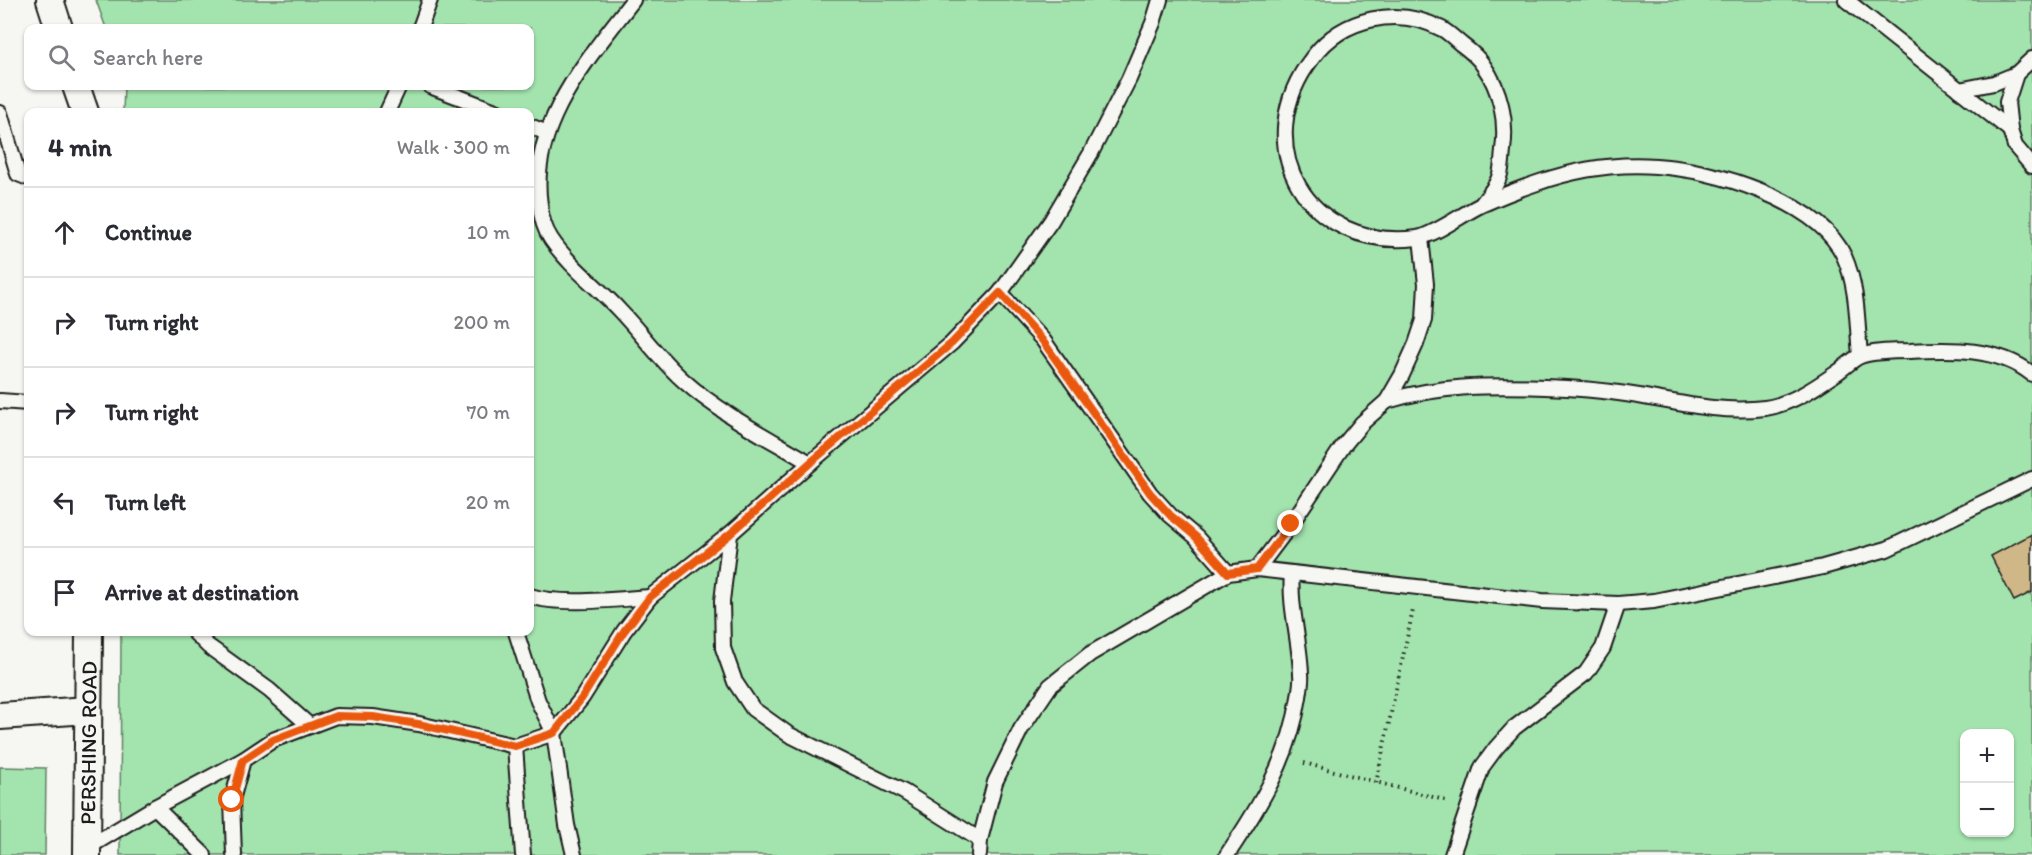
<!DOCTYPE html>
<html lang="en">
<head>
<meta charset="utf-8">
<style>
	body { margin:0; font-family:Itim,sans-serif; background:#f7f7f7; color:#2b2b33 }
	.controls { position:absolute; right:18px; bottom:18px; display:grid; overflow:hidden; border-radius:12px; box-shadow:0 2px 4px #0004 }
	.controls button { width:54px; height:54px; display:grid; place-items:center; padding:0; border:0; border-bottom:2px solid #e1e1e2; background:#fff; color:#2b2b33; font:30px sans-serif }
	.stop { position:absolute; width:18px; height:18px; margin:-14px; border:4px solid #ea580c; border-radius:50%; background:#fff }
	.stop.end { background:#ea580c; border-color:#fff; box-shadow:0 2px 6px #0008 }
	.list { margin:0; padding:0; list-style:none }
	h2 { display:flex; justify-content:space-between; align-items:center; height:78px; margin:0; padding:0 24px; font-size:26px }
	h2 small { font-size:20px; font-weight:400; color:#7c7c81 }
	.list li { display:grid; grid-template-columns:39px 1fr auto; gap:18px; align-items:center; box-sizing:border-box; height:90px; padding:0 24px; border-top:2px solid #e1e1e2 }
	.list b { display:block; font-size:22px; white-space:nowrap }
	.list em { font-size:20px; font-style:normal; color:#7c7c81 }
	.icon { flex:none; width:33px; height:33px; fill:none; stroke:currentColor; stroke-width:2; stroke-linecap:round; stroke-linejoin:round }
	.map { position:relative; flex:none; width:2032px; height:855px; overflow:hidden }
	.search { position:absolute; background:#fff; box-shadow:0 2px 4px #0004; left:24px; top:24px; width:510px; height:66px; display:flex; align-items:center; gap:15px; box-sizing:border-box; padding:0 21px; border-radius:12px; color:#7c7c81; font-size:22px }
	.panel { position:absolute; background:#fff; box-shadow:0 2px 4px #0004; left:24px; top:108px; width:510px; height:528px; border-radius:12px }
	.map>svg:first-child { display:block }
	.green { fill:#a3e4ae; stroke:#608065; stroke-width:1.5; fill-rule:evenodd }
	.building { fill:#d0b787; stroke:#1c1c1c; stroke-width:1.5 }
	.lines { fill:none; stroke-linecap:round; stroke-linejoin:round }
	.lane-casing { stroke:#1c1c1c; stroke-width:18 }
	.street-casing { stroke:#1c1c1c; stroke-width:30 }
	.path { stroke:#1c1c1c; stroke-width:4; stroke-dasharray:1.5 4.5; stroke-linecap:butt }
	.lane { stroke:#f6f6f2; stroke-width:14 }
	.street { stroke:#f6f6f2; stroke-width:26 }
	.route { stroke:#ea580c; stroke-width:8 }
	.labels { text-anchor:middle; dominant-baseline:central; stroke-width:5; stroke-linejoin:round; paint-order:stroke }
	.street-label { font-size:22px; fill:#1c1c1c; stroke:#f6f6f2 }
</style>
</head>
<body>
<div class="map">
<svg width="2032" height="855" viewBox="0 0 2032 855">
	<rect width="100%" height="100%" fill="#f6f6f2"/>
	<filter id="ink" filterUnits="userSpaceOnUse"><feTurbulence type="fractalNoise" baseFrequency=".0167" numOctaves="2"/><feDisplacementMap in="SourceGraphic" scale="12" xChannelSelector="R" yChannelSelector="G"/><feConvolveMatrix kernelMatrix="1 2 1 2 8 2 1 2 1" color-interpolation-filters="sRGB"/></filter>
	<g filter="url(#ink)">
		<g class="green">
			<path d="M96 0H2032V855H120L121 632H530V112H123L124 86H530V28H106ZM1964 734H2010V832H1964Z"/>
			<polygon points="0,767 46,768 45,855 0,855"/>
		</g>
		<polygon class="building" points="2032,534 2032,592 2014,601 1991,556"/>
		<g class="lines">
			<g class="lane-casing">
				<g id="lane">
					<path d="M633 0C588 59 528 125 540 205 541 216 545 230 551 239 569 266 598 287 620 311 642 334 660 360 684 381 721 414 767 437 810 463"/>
					<polyline points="1846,0 2010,130"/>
					<polyline points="420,28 430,0"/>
					<polyline points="2032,59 2016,74 2007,102 2010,130 2015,146 2032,166"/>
					<polyline points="430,86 498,112"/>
					<polyline points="1959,90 1994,83 2016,74"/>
					<polyline points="387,112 399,86"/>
					<polyline points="0,113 18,174 28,178"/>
					<polyline points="530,126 547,133"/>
					<path d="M1481 205C1487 197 1494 189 1498 180 1502 172 1502 160 1503 150 1507 121 1501 90 1483 65 1478 57 1469 50 1461 44 1455 39 1449 33 1442 29 1398 6 1343 17 1313 57 1245 145 1308 252 1417 238 1435 235 1464 213 1481 205 1499 197 1519 189 1537 183 1574 170 1616 163 1656 166 1712 169 1818 200 1844 256 1858 287 1857 323 1860 356"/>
					<polyline points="1000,293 1043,340 1150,493 1170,515 1196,537 1228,573"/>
					<polyline points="0,401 28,403"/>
					<path d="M1387 401C1439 385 1491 385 1545 387 1572 388 1599 390 1626 394 1673 401 1718 414 1765 408 1792 404 1816 387 1838 372 1845 367 1853 359 1860 356 1875 351 1894 351 1910 351 1951 349 1998 347 2032 374"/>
					<polyline points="730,534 722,601 723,648 735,682 753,709 788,734 904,792 980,840"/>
					<polyline points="1257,569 1291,524 1343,446 1362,423 1387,401 1402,375 1416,344 1424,320 1426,284 1421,238"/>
					<path d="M530 596C561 606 617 599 650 597"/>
					<polyline points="194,632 208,646 269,690 310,726"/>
					<polyline points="516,632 538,701 554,733 567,825 574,855"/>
					<polyline points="515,746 554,733 582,698 624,631 650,597 730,534 810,463 952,343 1000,293 1051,221 1091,153 1129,79 1153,23 1160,0"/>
					<polyline points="155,807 204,855"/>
					<polyline points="87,848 155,807 243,760"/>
					<polyline points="234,855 232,800 243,760 273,740 336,716 373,717 419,724 515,746 523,855"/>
					<polyline points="979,855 980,840 995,782 1021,729 1050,686 1090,654 1228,573 1257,569 1542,601 1618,604 1654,601 1823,567 1887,549 2032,479"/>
					<path d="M1227 855C1260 806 1290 757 1299 697 1300 689 1302 681 1301 674 1300 640 1289 607 1292 573"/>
					<polyline points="1452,855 1482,767 1496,748 1514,728 1586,673 1603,648 1618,604"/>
				</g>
			</g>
			<g class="street-casing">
				<g id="street">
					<polyline points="50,0 59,28"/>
					<polyline points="76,86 85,112"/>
					<polyline points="0,716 88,710"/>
					<path id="s1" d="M87 855 89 632"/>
				</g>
			</g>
			<g class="path">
				<polyline points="1304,763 1448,801"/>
				<polyline points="1376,783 1413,610"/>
			</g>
			<use href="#lane" class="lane"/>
			<use href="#street" class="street"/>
		</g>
	</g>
	<g class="lines" filter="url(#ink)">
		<polyline class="route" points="232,800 243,760 273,740 336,716 373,717 418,724 515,746 554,733 582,698 624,631 650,597 730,534 810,463 952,343 1000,293 1042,340 1150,493 1170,515 1196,537 1228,573 1257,569 1291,524"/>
	</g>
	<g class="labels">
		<g class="street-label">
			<text stroke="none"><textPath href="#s1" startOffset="112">PERSHING ROAD</textPath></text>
		</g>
	</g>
</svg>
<div class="controls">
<button>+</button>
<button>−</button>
</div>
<div class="stop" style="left:232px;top:800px"></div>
<div class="stop end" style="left:1291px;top:524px"></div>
<div class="search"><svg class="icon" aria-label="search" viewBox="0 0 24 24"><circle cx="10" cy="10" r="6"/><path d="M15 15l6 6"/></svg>Search here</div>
<section class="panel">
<h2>4 min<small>Walk · 300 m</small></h2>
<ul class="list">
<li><svg class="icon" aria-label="ahead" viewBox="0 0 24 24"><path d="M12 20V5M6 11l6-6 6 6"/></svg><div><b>Continue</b></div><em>10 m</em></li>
<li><svg class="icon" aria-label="right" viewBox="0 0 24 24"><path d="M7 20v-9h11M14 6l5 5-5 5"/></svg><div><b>Turn right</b></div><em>200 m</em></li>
<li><svg class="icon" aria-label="right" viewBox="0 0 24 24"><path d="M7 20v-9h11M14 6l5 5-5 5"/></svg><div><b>Turn right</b></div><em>70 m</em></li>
<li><svg class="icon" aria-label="left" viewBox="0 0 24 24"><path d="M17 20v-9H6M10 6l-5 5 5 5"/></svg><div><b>Turn left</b></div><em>20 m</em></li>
<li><svg class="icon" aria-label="arrive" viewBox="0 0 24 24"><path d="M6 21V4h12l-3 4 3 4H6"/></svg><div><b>Arrive at destination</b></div></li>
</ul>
</section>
</div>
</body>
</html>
